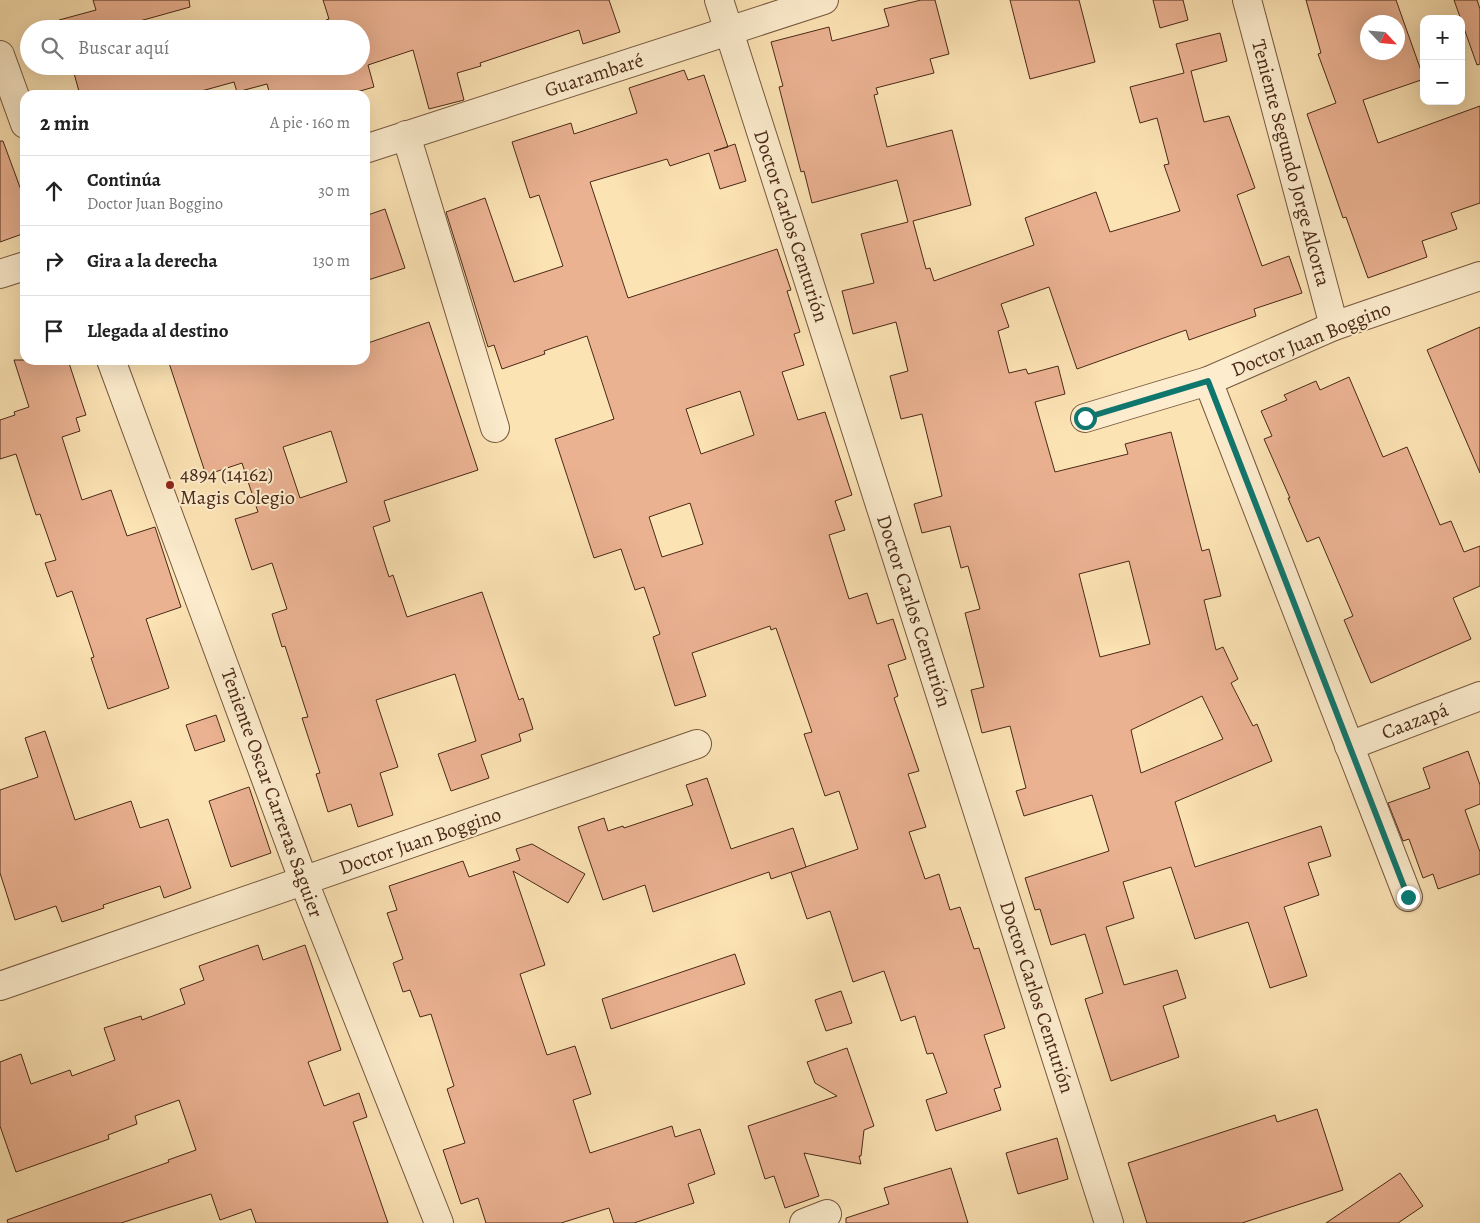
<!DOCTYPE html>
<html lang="es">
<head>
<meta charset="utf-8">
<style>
	body { margin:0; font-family:Alegreya,serif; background:#f6f6f6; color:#222 }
	.controls { position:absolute; right:15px; top:15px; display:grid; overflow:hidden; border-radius:10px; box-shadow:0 5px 20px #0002 }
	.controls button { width:45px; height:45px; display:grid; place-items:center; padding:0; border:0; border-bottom:1px solid #e0e0e0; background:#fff; color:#222; font:25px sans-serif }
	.compass { position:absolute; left:1360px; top:15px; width:45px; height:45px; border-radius:50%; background:#fff; box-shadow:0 5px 20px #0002; rotate:116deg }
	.stop { position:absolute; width:15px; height:15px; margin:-11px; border:4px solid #0f766e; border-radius:50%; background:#fff }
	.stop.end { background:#0f766e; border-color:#fff; box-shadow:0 1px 5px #0008 }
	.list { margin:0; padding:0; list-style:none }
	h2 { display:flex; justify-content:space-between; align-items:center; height:65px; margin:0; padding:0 20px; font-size:21px }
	h2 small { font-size:16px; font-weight:400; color:#767676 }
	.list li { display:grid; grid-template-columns:32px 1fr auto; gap:15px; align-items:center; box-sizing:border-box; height:70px; padding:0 20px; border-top:1px solid #e0e0e0 }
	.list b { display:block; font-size:19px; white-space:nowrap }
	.list p { margin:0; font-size:16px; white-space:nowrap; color:#767676 }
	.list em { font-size:16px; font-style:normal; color:#767676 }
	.icon { flex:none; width:28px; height:28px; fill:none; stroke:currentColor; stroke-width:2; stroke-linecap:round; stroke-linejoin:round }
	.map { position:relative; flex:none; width:1480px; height:1223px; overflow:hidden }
	.search { position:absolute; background:#fff; box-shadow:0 5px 20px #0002; left:20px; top:20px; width:350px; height:55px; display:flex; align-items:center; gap:12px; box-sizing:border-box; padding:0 18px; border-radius:28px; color:#767676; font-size:19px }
	.panel { position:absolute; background:#fff; box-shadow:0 5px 20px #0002; left:20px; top:90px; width:350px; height:275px; border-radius:15px }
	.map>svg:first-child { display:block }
	.building { fill:#ebb292; stroke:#4a2917; fill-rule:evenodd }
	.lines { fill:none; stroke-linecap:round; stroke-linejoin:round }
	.minor-casing { stroke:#76583e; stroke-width:30 }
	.minor { stroke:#fdedce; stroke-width:28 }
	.route { stroke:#0f766e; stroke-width:6 }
	.poi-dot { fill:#8f2418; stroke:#fdedce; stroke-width:2 }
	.labels { text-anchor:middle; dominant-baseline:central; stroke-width:4; stroke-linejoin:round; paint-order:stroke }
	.street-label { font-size:20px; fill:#4a2917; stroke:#fdedce }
	.poi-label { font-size:20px; fill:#4a2917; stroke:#fdedce; text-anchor:start }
</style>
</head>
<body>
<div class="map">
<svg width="1480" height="1223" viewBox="0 0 1480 1223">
	<rect width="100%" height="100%" fill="#fce3b4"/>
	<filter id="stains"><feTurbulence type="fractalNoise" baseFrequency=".004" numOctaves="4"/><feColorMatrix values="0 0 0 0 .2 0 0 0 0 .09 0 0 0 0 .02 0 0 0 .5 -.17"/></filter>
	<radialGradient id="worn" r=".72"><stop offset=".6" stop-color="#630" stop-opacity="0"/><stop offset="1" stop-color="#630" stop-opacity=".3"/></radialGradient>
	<g class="building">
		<polygon points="93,0 189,0 190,7 111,29 61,29 59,20 96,10"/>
		<polygon points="323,0 609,0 620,32 583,44 579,30 480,63 481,66 457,73 464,100 429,109 413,50 368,65 374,87 346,95 270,95 267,84 237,92 234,82 187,95 80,95 72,66 361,66 361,29 329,29 326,20 329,19"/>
		<path d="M921 0H935L949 54 930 59 934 73 876 88 878 94 874 95 887 147 952 130 971 205 913 221 926 269 930 268 934 281 1034 245 1025 218 1096 192 1110 232 1180 211 1164 165 1169 164 1157 118 1140 123 1130 87 1184 73 1176 44 1220 33 1227 61 1191 71 1204 122 1229 116 1255 188 1237 195 1262 266 1289 256 1302 293 1254 309 1256 316 1189 340 1186 330 1077 369 1049 287 1001 304 1009 327 998 331 1009 373 1026 369 1028 374 1058 366 1065 394 1035 402 1055 472 1128 454 1125 444 1171 432 1202 551 1209 549 1221 596 1204 600 1216 650 1223 647 1238 679 1231 683 1253 726 1257 724 1272 761 1175 802 1195 867 1321 826 1331 856 1308 863 1319 895 1284 907 1307 976 1270 988 1248 922 1195 939 1171 867 1123 882 1134 918 1106 927 1124 985 1177 970 1186 998 1163 1006 1179 1057 1111 1081 1085 999 1103 993 1085 934 1051 945 1040 909 1035 910 1025 878 1109 851 1092 795 1024 816 1016 791 1026 788 1010 726 982 733 971 690 984 687 965 613 980 609 968 566 961 568 950 526 922 533 914 504 942 496 922 414 901 419 890 376 908 371 896 322 853 334 842 291 874 283 861 234 908 222 897 180 812 203 804 171 801 172 779 87 783 86 771 42 829 27 832 41 889 26 884 9ZM1129 561 1150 644 1100 657 1079 574ZM1202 696 1223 739 1141 773 1131 730Z"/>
		<polygon points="1010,0 1079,0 1095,62 1030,79"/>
		<polygon points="1153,0 1183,0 1188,20 1160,28"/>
		<path d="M1306 0H1396L1424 79 1363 100 1378 143 1480 106V203L1451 213 1457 229 1422 241 1427 257 1368 278 1346 217 1343 218 1307 114 1336 103 1318 54 1321 53ZM1368 22H1398V52H1368Z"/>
		<polygon points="1454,0 1477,0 1480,9 1480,64 1477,65"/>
		<path d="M684 70 688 80 704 75 728 147 714 151 735 144 746 181 720 189 709 153 670 166 667 159 590 182 628 298 777 249 791 290 787 291 800 332 794 334 804 365 782 372 798 420 825 412 852 495 835 501 845 530 829 535 849 599 867 593 877 624 893 619 906 659 888 665 898 696 894 698 919 771 908 774 926 827 909 832 925 879 939 874 950 910 960 907 974 949 979 948 1005 1028 984 1035 1001 1087 994 1089 1001 1110 936 1131 926 1100 947 1093 933 1053 927 1054 915 1016 901 1021 884 971 853 982 830 911 807 919 791 872 858 849 839 791 825 796 804 734 812 732 776 628 771 630 770 626 692 653 706 696 675 706 653 637 660 634 644 587 635 590 621 549 594 558 555 439 614 419 587 336 544 351 545 354 502 369 494 345 488 347 446 212 485 198 514 282 563 266 539 195 530 198 512 142 571 123 574 134 637 113 629 88ZM740 391 754 435 701 454 686 409ZM690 503 703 544 662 557 649 517Z"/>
		<polygon points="0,141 3,141 21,190 25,188 25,233 0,242"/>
		<polygon points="385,209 405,268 365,281 365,216"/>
		<path d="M429 322 478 470 384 501 390 521 373 527 389 577 393 575 407 617 482 592 519 700 523 698 533 729 519 734 521 741 481 755 489 778 451 791 438 754 476 741 455 674 376 700 398 767 380 773 393 815 358 827 351 804 328 812 316 774 320 773 302 718 308 717 285 646 282 647 272 614 287 609 272 563 252 570 235 519 258 512 242 463 206 475 168 360H365V344ZM331 431 347 482 300 498 283 447Z"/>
		<polygon points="1480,327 1480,473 1427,350"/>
		<polygon points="14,360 68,360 86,415 76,418 80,431 62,437 82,500 111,490 127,536 155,527 181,607 146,619 169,688 108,709 91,658 94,657 72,591 57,597 45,563 56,560 40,514 36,515 16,454 0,459 0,420 15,415 14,412 29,407"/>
		<polygon points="1349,377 1383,457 1407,447 1440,525 1451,521 1464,552 1480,546 1480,586 1453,598 1471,639 1371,683 1344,620 1353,616 1319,537 1307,542 1288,498 1290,498 1264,439 1272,436 1261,411 1287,400 1284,395 1316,381 1320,390"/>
		<polygon points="216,715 225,741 195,751 186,725"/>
		<polygon points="45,731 75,820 131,801 140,828 168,819 191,888 164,898 160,886 103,905 104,908 62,922 56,906 15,920 0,873 0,790 38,777 25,738"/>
		<polygon points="1468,751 1480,785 1480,804 1465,810 1480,852 1480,874 1438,889 1433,874 1423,878 1409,839 1403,841 1388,803 1430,788 1423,768"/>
		<polygon points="707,778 731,849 793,828 806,867 771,879 769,872 653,912 645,885 603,900 578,827 604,818 608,831 623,826 624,828 693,805 686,785"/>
		<polygon points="249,787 271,853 231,867 209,801"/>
		<polygon points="532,844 585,874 568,903 513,871 545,965 520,974 547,1055 575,1046 591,1094 573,1100 590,1153 672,1126 675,1137 700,1129 715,1174 688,1184 694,1203 634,1223 614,1223 609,1208 561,1223 486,1223 478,1198 461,1204 443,1150 465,1143 447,1089 454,1086 431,1014 420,1017 410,990 403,992 393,963 403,959 387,913 397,910 389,886 463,861 469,877 520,860 516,849"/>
		<polygon points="258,945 263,960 305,945 341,1050 308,1062 324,1106 359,1093 367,1117 353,1122 388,1223 256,1223 251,1209 220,1220 211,1194 121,1223 8,1223 7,1220 169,1162 168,1160 196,1150 179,1100 135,1116 137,1124 108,1135 109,1139 16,1172 0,1126 0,1062 21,1054 31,1084 70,1070 72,1076 115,1060 104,1028 141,1016 142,1020 185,1004 180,989 204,980 199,966"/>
		<polygon points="735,954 745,984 611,1029 602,999"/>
		<polygon points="841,991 852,1023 826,1031 815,1000"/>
		<polygon points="847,1048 874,1126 864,1130 861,1156 859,1156 861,1164 804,1153 819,1196 785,1208 774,1176 765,1179 748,1126 837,1096 815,1083 807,1062"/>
		<polygon points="1317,1109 1343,1190 1242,1223 1147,1223 1128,1163 1275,1115 1277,1122"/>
		<polygon points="1057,1138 1068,1179 1018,1194 1006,1153"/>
		<polygon points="951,1168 968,1223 846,1223 846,1218 889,1204 884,1188"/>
		<polygon points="1400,1173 1423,1206 1398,1223 1326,1223"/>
	</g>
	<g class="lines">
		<g class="minor-casing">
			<g id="minor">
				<polyline points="719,0 1109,1223"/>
				<polyline points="1247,0 1334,326"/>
				<polyline points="0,55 25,124"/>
				<polyline points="406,135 495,428"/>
				<polyline points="365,149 824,0"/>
				<polyline points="0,274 25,266"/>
				<polyline points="111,360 304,882 439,1223"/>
				<polyline points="1208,381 1408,897"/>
				<polyline points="1085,418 1208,381 1334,326 1480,276"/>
				<polyline points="1349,746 1480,696"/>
				<polyline points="0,986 697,744"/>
				<polyline points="804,1223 827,1214"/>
			</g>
		</g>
		<use href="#minor" class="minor"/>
	</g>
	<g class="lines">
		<polyline class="route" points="1085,418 1208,381 1408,897"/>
	</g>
	<circle class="poi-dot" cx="170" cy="485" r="5"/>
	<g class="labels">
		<g class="street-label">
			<text transform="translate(594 75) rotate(-18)">Guarambaré</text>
			<text transform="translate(1291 163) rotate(75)">Teniente Segundo Jorge Alcorta</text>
			<text transform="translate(791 226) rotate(72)">Doctor Carlos Centurión</text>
			<text transform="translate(1311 339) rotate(-22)">Doctor Juan Boggino</text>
			<text transform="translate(914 611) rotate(72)">Doctor Carlos Centurión</text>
			<text transform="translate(1415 721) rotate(-21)">Caazapá</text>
			<text transform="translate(272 793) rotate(70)">Teniente Oscar Carreras Saguier</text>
			<text transform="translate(420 841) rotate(-19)">Doctor Juan Boggino</text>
			<text transform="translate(1037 997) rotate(72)">Doctor Carlos Centurión</text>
		</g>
		<g class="poi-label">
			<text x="180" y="474">4894 (14162)<tspan x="180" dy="23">Magis Colegio</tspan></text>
		</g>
	</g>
	<rect width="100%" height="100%" filter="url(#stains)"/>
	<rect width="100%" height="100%" fill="url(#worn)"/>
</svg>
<div class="controls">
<button>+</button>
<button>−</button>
</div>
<svg class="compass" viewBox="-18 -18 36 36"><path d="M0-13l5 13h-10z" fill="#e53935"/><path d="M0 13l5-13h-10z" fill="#767676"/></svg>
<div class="stop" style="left:1085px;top:418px"></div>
<div class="stop end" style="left:1408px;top:897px"></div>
<div class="search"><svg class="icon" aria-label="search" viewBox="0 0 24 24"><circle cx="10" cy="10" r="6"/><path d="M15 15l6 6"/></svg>Buscar aquí</div>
<section class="panel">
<h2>2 min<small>A pie · 160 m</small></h2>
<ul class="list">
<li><svg class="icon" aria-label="ahead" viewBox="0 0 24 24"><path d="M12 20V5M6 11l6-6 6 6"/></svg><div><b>Continúa</b><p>Doctor Juan Boggino</p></div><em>30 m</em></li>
<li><svg class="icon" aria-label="right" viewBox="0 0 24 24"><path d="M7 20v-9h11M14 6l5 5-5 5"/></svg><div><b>Gira a la derecha</b></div><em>130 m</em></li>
<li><svg class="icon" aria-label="arrive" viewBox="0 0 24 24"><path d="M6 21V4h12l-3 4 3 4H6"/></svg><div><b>Llegada al destino</b></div></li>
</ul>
</section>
</div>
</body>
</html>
